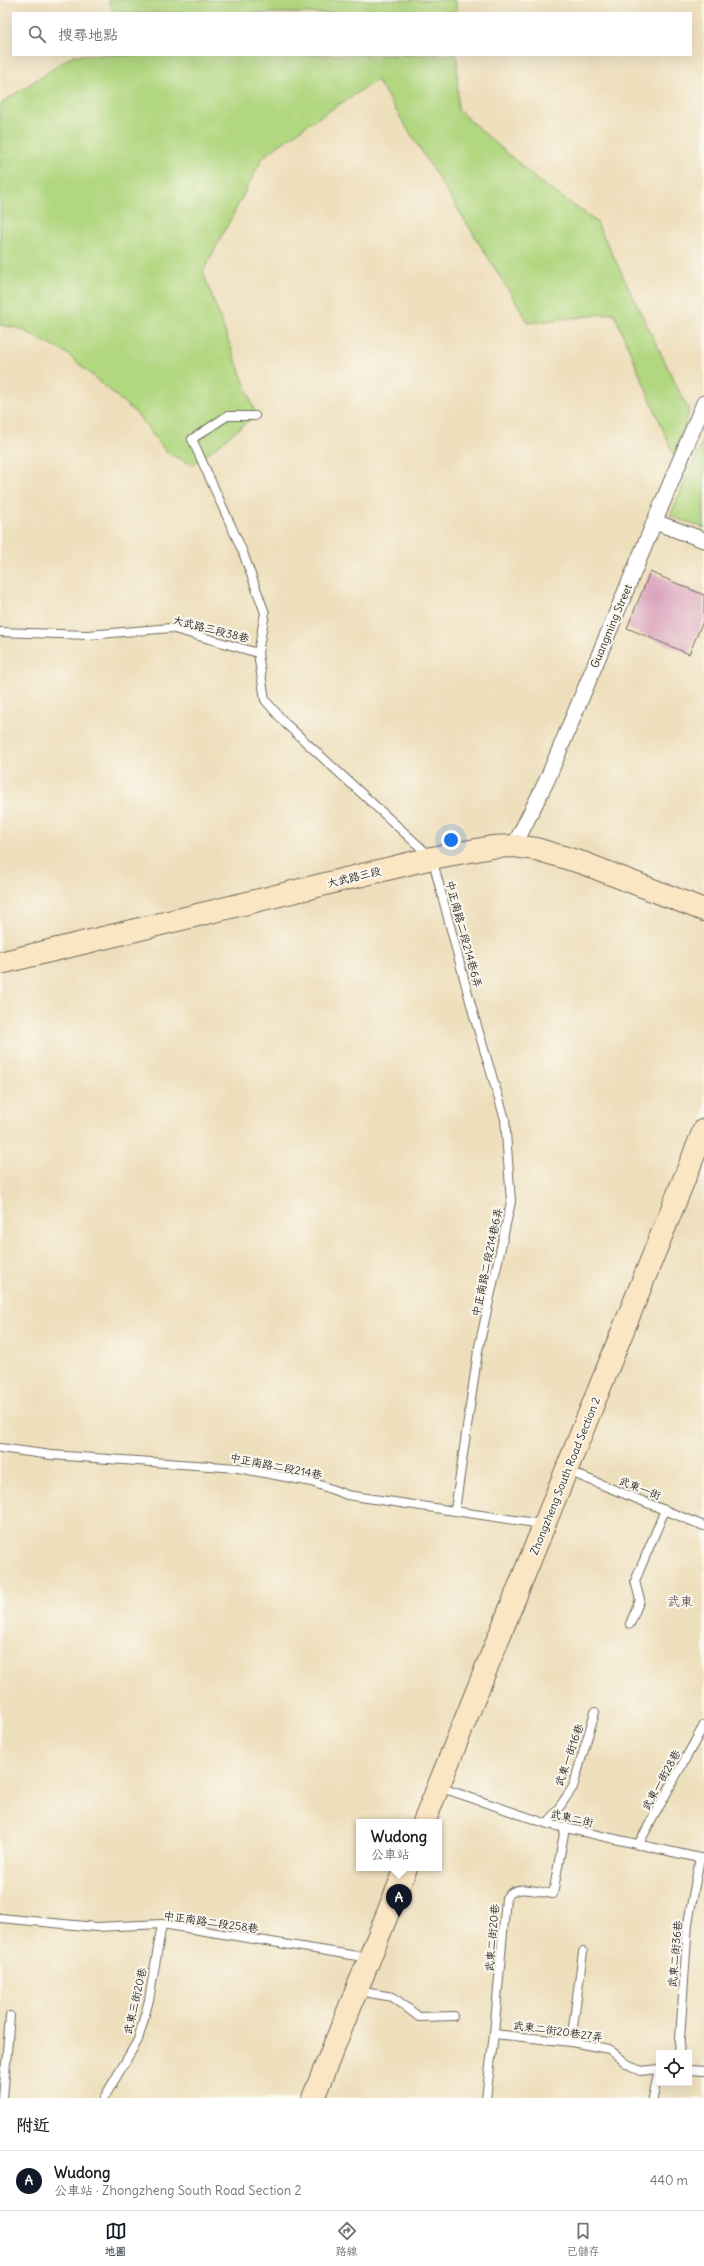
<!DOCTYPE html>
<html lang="zh-TW">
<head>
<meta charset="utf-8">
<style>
	body { margin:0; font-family:Delius,"LXGW WenKai TC",sans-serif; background:#f6f6f6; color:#202124 }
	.controls { position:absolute; right:12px; bottom:12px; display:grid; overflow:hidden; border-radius:0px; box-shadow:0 4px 16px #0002 }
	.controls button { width:36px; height:36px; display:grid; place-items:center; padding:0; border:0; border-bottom:1px solid #e0e0e0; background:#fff; color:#202124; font:20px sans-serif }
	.you { position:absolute; left:451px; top:840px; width:14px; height:14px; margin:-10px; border:3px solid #fff; border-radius:50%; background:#1a73e8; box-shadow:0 0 0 6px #1a73e833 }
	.badge { display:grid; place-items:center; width:26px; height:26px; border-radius:50%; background:#111827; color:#fff; font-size:13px; font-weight:700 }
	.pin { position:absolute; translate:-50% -33px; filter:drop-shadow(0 1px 2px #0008) }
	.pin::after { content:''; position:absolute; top:21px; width:14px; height:12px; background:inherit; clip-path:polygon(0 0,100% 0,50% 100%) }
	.popup { position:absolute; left:356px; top:1819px; width:86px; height:52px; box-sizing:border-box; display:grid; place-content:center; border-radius:0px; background:#fff; filter:drop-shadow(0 1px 3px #0005); font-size:13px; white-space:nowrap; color:#757577 }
	.popup b { font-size:15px; color:#202124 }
	.popup::after { content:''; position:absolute; left:50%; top:100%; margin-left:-8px; border:8px solid transparent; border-top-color:#fff }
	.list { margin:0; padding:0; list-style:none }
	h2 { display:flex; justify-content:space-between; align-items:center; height:52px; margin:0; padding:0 16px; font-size:17px }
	h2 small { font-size:13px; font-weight:400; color:#757577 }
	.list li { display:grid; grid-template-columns:26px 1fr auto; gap:12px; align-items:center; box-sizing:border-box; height:60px; padding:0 16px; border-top:1px solid #e0e0e0 }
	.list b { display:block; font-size:15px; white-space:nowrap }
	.list p { margin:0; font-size:13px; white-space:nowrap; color:#757577 }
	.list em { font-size:13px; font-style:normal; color:#757577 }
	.icon { flex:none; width:22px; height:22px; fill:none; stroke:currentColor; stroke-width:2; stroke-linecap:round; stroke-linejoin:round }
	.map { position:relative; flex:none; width:704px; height:2098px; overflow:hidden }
	.search { position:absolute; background:#fff; box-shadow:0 4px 16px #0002; left:12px; right:12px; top:12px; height:44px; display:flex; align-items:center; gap:10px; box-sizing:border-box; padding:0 14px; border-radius:0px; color:#757577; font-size:15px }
	.sheet { height:112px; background:#fff }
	nav { display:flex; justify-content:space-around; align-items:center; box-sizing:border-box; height:56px; border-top:1px solid #e0e0e0; background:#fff; font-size:11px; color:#757577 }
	nav a { display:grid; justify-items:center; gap:2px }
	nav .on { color:#111827 }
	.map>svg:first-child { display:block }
	.green { fill:#b1d780; stroke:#6e8156 }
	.building { fill:#dba4be }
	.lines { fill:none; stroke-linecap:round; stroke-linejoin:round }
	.lane-casing { stroke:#6f6a5e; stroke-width:10 }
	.street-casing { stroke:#6f6a5e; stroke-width:17 }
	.secondary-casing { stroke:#6f6a5e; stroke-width:24 }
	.lane { stroke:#fff; stroke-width:8 }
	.street { stroke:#fff; stroke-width:15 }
	.secondary { stroke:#fbe6c4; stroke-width:22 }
	.labels { text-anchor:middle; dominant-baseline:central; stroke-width:4; stroke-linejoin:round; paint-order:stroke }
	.street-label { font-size:11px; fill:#2b2b2b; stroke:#fbf7ec }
	.quarter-label { font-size:13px; fill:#69555e; stroke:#fbf7ec }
</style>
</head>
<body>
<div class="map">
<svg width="704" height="2098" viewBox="0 0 704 2098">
	<rect width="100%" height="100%" fill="#fbf7ec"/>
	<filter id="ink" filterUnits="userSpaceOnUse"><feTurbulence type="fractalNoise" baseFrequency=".025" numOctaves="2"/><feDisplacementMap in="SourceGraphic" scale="8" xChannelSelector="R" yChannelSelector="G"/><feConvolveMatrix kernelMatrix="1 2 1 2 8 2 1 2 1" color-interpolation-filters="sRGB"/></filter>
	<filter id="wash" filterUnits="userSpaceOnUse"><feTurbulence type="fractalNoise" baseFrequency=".012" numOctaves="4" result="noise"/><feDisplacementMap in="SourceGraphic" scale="16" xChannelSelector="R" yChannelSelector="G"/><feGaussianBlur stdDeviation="0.9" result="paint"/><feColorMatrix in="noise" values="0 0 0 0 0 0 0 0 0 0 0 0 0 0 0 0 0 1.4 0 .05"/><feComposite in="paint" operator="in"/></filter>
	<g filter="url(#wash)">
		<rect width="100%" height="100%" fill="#eedfbc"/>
		<g class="green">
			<polygon points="108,0 456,0 456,13 115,13"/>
			<polygon points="74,55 457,55 458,110 540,182 596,221 689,411 674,456 614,313 529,323 377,80 307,125 263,157 203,272 256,415 193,465 167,453 136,413 66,353 19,328 0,325 0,104"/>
			<polygon points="704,438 704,528 670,516"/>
		</g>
		<g id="blocks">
			<polygon class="building" points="650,572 704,595 704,619 689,654 627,628"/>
		</g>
	</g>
	<g filter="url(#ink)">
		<use href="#blocks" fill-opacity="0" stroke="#6f6a5e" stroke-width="1"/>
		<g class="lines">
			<g class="lane-casing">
				<g id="lane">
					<polyline points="255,416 227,416 192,439 242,550 265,613 258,653"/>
					<polyline points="0,632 88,635 171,628 258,653 265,700 286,724 432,858 474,1016 505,1119 511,1202 478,1351 455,1510"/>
					<polyline points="0,1448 51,1455 238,1468 312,1482 347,1495 542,1524"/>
					<polyline points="568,1471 704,1526"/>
					<polyline points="630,1624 640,1600 635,1581 665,1510"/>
					<polyline points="439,1787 548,1824 704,1859"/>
					<polyline points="548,1824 573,1787 595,1712"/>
					<polyline points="638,1845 704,1725"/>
					<polyline points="0,1918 96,1927 162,1924 369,1958"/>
					<polyline points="358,1991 393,1997 419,2017 454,2016"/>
					<polyline points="494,2034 571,2042 609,2049 626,2063 640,2071 659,2069"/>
					<polyline points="571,2042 583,1952"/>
					<polyline points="679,2053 688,1923 700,1858"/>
					<polyline points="689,2070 704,2071"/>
					<polyline points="3,2098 10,2016"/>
					<polyline points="104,2098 138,2040 149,2000 162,1924"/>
					<path d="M486 2098 494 2034 506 1898C516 1883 537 1892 553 1894L565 1828"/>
					<polyline points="653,2098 659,2069"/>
				</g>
			</g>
			<g class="street-casing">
				<g id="street">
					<polyline points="655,522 704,540"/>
					<polyline points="514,846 547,780 704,403"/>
				</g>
			</g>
			<g class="secondary-casing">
				<g id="secondary">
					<polyline points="0,963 432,858 492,847 514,846 536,849 583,863 704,910"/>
					<polyline points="424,1822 704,1130"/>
					<polyline points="313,2098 406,1868"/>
				</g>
			</g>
			<use href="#lane" class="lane"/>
			<use href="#street" class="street"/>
			<use href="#secondary" class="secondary"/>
		</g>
	</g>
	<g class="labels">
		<g class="street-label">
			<text transform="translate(611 626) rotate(-67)">Guangming Street</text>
			<text transform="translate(211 629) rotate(14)">大武路三段38巷</text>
			<text transform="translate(354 877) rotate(-14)">大武路三段</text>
			<text transform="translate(464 934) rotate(75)">中正南路二段214巷6弄</text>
			<text transform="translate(487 1262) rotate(-78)">中正南路二段214巷6弄</text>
			<text transform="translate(276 1466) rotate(11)">中正南路二段214巷</text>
			<text transform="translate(565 1476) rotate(-68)">Zhongzheng South Road Section 2</text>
			<text transform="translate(640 1488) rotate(22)">武東一街</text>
			<text transform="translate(569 1755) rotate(-71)">武東一街16巷</text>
			<text transform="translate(661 1780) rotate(-61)">武東一街28巷</text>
			<text transform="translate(572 1818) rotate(13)">武東二街</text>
			<text transform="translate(211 1922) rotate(8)">中正南路二段258巷</text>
			<text transform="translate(492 1938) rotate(-85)">武東二街20巷</text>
			<text transform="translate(675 1954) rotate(-85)">武東二街36巷</text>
			<text transform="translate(135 2001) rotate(-77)">武東三街20巷</text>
			<text transform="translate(558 2031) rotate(8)">武東二街20巷27弄</text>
		</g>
		<g class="quarter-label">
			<text x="680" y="1601">武東</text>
		</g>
	</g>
</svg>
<div class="controls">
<button><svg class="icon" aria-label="locate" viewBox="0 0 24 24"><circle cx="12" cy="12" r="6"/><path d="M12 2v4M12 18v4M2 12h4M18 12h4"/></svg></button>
</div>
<div class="you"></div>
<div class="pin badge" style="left:399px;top:1917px">A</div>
<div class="popup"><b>Wudong</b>公車站</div>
<div class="search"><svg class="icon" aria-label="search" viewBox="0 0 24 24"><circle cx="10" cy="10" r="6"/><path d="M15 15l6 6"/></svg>搜尋地點</div>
</div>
<section class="sheet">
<h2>附近<small></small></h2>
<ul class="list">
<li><span class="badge">A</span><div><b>Wudong</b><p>公車站 · Zhongzheng South Road Section 2</p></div><em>440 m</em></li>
</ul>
</section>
<nav>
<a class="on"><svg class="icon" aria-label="map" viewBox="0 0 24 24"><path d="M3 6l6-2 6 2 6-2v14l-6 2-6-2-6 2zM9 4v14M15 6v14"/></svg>地圖</a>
<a><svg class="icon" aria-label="directions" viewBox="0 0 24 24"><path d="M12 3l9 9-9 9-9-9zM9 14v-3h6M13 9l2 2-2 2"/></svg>路線</a>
<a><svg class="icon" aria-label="saved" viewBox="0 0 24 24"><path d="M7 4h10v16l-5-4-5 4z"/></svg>已儲存</a>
</nav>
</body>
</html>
